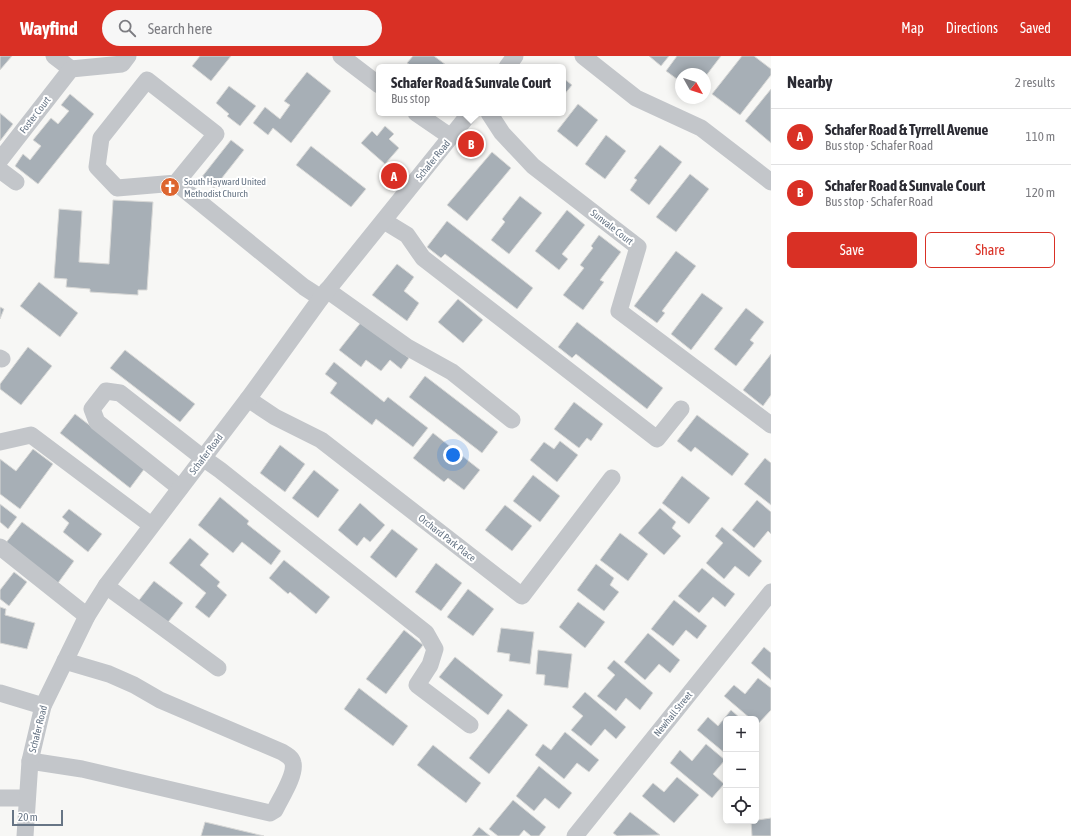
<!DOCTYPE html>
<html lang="en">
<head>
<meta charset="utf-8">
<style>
	body { margin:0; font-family:"Asap Condensed",sans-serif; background:#f7f7f7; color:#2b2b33 }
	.controls { position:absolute; right:12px; bottom:12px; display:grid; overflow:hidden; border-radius:6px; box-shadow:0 2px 10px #0003 }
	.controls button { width:36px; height:36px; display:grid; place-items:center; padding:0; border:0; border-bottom:1px solid #e1e1e2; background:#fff; color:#2b2b33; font:20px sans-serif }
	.compass { position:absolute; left:675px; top:12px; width:36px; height:36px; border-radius:50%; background:#fff; box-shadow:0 2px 10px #0003; rotate:129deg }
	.scale { position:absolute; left:12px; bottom:10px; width:51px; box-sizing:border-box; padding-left:4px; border:2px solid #677585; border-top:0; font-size:11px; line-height:14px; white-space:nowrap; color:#677585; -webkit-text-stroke:3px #fff; paint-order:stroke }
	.you { position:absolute; left:453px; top:399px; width:14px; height:14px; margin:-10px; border:3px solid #fff; border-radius:50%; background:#1a73e8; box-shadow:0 0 0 6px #1a73e833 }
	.badge { display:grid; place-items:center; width:26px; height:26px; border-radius:50%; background:#d93025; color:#fff; font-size:13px; font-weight:700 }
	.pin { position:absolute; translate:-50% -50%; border:2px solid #fff; box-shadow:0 1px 4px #0006 }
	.popup { position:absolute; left:376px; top:8px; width:190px; height:52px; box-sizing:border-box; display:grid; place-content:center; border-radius:6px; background:#fff; filter:drop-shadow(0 1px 3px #0005); font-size:13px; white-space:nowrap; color:#7c7c81 }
	.popup b { font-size:15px; color:#2b2b33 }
	.popup::after { content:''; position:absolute; left:50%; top:100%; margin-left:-8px; border:8px solid transparent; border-top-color:#fff }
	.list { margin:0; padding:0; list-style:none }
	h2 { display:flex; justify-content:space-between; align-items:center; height:52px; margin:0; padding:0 16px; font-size:17px }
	h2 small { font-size:13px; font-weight:400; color:#7c7c81 }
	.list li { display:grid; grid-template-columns:26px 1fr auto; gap:12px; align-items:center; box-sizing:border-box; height:56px; padding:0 16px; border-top:1px solid #e1e1e2 }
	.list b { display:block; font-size:15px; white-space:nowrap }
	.list p { margin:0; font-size:13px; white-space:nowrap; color:#7c7c81 }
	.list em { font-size:13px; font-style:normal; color:#7c7c81 }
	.actions { display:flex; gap:8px; padding:12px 16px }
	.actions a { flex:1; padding:9px 0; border:1px solid #d93025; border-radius:6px; text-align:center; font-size:14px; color:#d93025 }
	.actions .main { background:#d93025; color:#fff }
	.icon { flex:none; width:22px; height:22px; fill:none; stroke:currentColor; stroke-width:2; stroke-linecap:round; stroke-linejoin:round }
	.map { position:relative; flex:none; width:771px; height:780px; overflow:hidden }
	header { display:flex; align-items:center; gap:24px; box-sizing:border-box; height:56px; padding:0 20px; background:#d93025; color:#fff }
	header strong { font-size:19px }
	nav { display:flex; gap:22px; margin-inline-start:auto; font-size:14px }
	.search { width:280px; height:36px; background:#f7f7f7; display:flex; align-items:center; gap:10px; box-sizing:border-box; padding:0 14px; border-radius:22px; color:#7c7c81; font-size:15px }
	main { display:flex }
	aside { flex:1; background:#fff }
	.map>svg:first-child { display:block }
	.building { fill:#a7afb6; stroke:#d9d9d7 }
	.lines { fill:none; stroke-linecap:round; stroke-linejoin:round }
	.minor { stroke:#c3c6ca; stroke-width:17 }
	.labels { text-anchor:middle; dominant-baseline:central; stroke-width:4; stroke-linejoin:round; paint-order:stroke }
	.street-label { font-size:10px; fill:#677585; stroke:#fff }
	.poi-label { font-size:10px; fill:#677585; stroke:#fff; text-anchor:start }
</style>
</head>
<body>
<header>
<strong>Wayfind</strong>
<div class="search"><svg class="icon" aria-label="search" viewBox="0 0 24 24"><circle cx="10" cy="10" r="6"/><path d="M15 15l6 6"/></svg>Search here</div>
<nav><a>Map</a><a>Directions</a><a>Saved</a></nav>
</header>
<main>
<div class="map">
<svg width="771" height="780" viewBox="0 0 771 780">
	<rect width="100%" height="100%" fill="#f7f7f5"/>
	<g class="building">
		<polygon points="0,0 12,0 0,14"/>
		<polygon points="200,0 231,0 211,25 192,10"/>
		<polygon points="413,0 434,0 446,9 444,11 413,11 407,7"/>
		<polygon points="649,0 669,0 661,10"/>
		<polygon points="677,0 721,0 705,21 705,18 681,18 681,26 666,15"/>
		<polygon points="742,0 754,0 771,13 771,19 740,59 712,38"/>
		<polygon points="307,16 331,35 291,87 273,72 268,79 253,67 265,51 280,63 290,49 284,45"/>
		<polygon points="563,22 572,29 563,40"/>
		<polygon points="229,30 256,50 240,70 227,60 229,58 216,47"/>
		<polygon points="771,33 771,87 745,65"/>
		<polygon points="70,38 94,58 38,128 15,110 23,98 30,104 41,90 33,84 51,62 58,68 69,55 61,49"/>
		<polygon points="578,48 598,64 577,91 557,75"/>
		<polygon points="0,57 13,68 0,85"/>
		<polygon points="385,70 394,78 389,83 399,92 385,108 361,87 372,75 377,80"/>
		<polygon points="606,79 626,95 605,123 585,108"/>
		<polygon points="231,84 244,94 214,132 201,122"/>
		<polygon points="660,89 682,106 649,149 630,134 637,124 634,122"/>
		<polygon points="311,90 366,133 351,151 296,109"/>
		<polygon points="492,96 511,112 467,165 447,149"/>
		<polygon points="690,118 709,133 676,176 656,161"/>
		<polygon points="520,140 542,157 509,198 491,184 505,166 502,163"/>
		<polygon points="113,144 153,146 147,234 138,234 138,239 90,236 90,233 66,231 67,223 54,222 59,153 82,155 79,206 109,208"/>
		<polygon points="567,154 585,169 562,198 568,203 559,214 535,195"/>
		<polygon points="447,165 533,232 517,253 445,198 441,202 427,191"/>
		<polygon points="599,179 621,196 600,224 604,226 583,254 563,239 584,212 580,209 593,192 591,190"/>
		<polygon points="676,195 696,210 662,255 665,257 657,267 634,250"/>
		<polygon points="397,208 414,221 404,235 419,247 407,265 372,239"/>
		<polygon points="39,226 78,257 60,281 20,250"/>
		<polygon points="702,237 723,252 691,294 671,278"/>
		<polygon points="458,243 483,264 463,287 438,266"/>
		<polygon points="0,251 4,253 0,263"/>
		<polygon points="746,252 764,266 750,284 754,287 736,310 714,293"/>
		<polygon points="362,265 409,302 401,313 390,304 381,315 366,304 361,311 339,294"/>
		<polygon points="577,266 663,332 647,353 576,298 572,302 558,291"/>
		<polygon points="28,291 52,310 21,349 0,333 0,328"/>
		<polygon points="125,294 195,348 180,366 110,312"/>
		<polygon points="771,298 771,339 763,350 743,334"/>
		<polygon points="334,306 384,346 388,341 428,372 413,391 376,363 372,369 330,337 337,327 325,318"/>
		<polygon points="425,320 498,376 482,397 409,341"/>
		<polygon points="574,346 603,368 591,385 587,382 579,392 554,373"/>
		<polygon points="75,358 145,412 130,432 60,377"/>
		<polygon points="697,359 749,398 732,420 695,391 691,396 677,385"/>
		<polygon points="433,377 480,414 464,434 448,422 444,426 413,402"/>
		<polygon points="560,385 578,399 557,426 530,404 544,386 554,393"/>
		<polygon points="280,389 305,408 285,436 260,417"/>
		<polygon points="33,393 53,408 20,453 0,438 0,403 16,415"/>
		<polygon points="765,402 771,407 771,449 744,428"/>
		<polygon points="314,414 339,434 318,462 292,442"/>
		<polygon points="533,419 560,440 540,466 513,445"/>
		<polygon points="682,420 710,442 689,468 662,447"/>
		<polygon points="220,441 249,465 247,468 281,495 271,509 242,486 233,497 198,469"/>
		<polygon points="757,444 771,456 771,478 768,475 754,492 732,474"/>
		<polygon points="360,447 385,469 370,486 364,481 357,490 338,474"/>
		<polygon points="0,448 17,461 8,473 0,466"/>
		<polygon points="505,449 532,470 512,495 485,474"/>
		<polygon points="660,452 676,466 672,472 681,480 664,499 638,477"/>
		<polygon points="69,453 102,478 88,496 63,476 69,467 62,461"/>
		<polygon points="22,466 74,505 58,527 5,488"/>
		<polygon points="722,471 762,505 749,521 735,510 724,523 706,507 723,487 715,480"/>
		<polygon points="392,473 418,493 396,522 370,501"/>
		<polygon points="620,477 648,498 628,525 600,504"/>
		<polygon points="190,482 209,498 200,509 220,526 217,530 227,539 209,562 195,551 206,537 169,507"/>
		<polygon points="284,504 330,541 316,558 290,536 288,538 269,522"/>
		<polygon points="436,507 462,527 441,555 415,536"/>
		<polygon points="596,508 614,522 610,529 619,536 604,555 577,534"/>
		<polygon points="702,512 735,538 725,551 713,541 699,557 678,540"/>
		<polygon points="14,516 27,526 9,550 0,543 0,534"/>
		<polygon points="154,525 183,547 165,570 136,548"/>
		<polygon points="468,533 494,553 473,580 447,561"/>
		<polygon points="674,544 707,570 697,583 686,574 673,590 651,573"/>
		<polygon points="578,546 605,566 585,592 559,571"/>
		<polygon points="0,551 6,553 5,559 35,567 27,593 0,587"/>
		<polygon points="501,572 534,576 530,608 509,605 510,598 497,596"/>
		<polygon points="404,574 423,589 386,638 366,623"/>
		<polygon points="648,577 680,604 670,617 659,608 645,624 624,606"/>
		<polygon points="764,591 771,597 771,624 751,607"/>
		<polygon points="538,594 572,598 568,632 544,629 545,619 536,618"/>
		<polygon points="455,601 503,639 488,659 439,621"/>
		<polygon points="614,604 653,637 640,654 626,642 616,655 597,640 615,619 607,612"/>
		<polygon points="758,622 771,632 771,654 757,669 756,663 751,663 724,640 734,629 745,638"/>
		<polygon points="359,632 408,670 393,690 344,653"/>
		<polygon points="585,636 626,671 616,683 605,673 591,690 571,674 583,660 572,651"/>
		<polygon points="508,653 528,669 489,718 469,702"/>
		<polygon points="731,654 741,663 726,663 726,698 697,674 708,661 718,670"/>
		<polygon points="565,676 599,704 589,716 577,707 564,723 535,699 543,688 551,694"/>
		<polygon points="706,688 725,704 713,718 724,728 712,742 670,707 680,694 692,705"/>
		<polygon points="433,689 481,727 466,747 417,709"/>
		<polygon points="539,710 572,737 559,753 545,742 534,755 516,740"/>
		<polygon points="677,721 699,739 674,767 642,740 653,727 664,736"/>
		<polygon points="513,744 546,771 539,780 531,780 524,774 519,780 498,780 489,773"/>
		<polygon points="630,756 660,779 617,780 613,777"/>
		<polygon points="771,762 771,780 752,780 751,765"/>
		<polygon points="205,766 264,780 201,780"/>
		<polygon points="479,771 490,780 472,780"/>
	</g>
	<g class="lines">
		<g class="minor">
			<polyline points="54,0 71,13"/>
			<polyline points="341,0 379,29"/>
			<polyline points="583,0 636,42 701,72 771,126"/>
			<polyline points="507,11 515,0"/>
			<polyline points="416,57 451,81"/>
			<polyline points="489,57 502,77 533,110 638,191 619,255 771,369"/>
			<polyline points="0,104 71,13 122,8 128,0"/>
			<polyline points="0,114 16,126"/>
			<polyline points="176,127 216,78 147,24 101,82 97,111 117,132 176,127 304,231 321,242"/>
			<polyline points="384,165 407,179 423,202 657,383 681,353"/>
			<polyline points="327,234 407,291 452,316 512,364"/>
			<polyline points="0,302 2,303"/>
			<polyline points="248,343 275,361 321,384 522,540 612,422"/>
			<polyline points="0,386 31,379 151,469"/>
			<polyline points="180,432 97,366 92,353 106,335 120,337 203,402 220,414 426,577 435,593 430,609 417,629 470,669"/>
			<polyline points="0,491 87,560"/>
			<polyline points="106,530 218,612"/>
			<polyline points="0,637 43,650"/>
			<path d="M30 705 82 713 270 757 275 754C280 743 296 719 293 707 292 702 287 699 282 696L160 644 134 629 109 618 65 605"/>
			<polyline points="0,742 27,742"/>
			<polyline points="25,780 30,705 43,650 87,560 106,530 248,343 321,242 470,57"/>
			<polyline points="575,780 771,536"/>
		</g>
	</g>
	<defs>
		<g id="church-disc" transform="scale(1)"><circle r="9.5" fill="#dd652f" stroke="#fff"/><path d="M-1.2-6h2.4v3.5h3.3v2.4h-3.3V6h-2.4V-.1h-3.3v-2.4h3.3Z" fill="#fff"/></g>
	</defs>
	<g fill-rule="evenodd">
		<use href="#church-disc" x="170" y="131"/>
	</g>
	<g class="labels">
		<g class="street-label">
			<text transform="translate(35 59) rotate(-52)">Foster Court</text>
			<text transform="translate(433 104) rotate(-51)">Schafer Road</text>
			<text transform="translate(612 171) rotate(38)">Sunvale Court</text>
			<text transform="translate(206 398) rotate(-53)">Schafer Road</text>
			<text transform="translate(447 482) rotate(38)">Orchard Park Place</text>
			<text transform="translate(673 658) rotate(-51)">Newhall Street</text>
			<text transform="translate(38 673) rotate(-76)">Schafer Road</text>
		</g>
		<g class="poi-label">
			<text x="184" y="125">South Hayward United<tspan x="184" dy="12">Methodist Church</tspan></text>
		</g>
	</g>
</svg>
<div class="controls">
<button>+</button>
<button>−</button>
<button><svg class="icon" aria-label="locate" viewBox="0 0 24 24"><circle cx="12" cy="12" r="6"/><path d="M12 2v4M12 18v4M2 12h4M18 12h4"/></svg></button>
</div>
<svg class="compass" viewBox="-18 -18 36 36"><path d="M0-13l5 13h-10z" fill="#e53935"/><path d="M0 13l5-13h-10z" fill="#7c7c81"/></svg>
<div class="scale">20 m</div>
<div class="you"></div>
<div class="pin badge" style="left:394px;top:120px">A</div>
<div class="pin badge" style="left:471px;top:88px">B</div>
<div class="popup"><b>Schafer Road &amp; Sunvale Court</b>Bus stop</div>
</div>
<aside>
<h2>Nearby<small>2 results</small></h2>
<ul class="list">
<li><span class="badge">A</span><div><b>Schafer Road &amp; Tyrrell Avenue</b><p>Bus stop · Schafer Road</p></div><em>110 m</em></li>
<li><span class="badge">B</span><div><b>Schafer Road &amp; Sunvale Court</b><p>Bus stop · Schafer Road</p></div><em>120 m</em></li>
</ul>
<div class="actions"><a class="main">Save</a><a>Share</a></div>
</aside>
</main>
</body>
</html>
